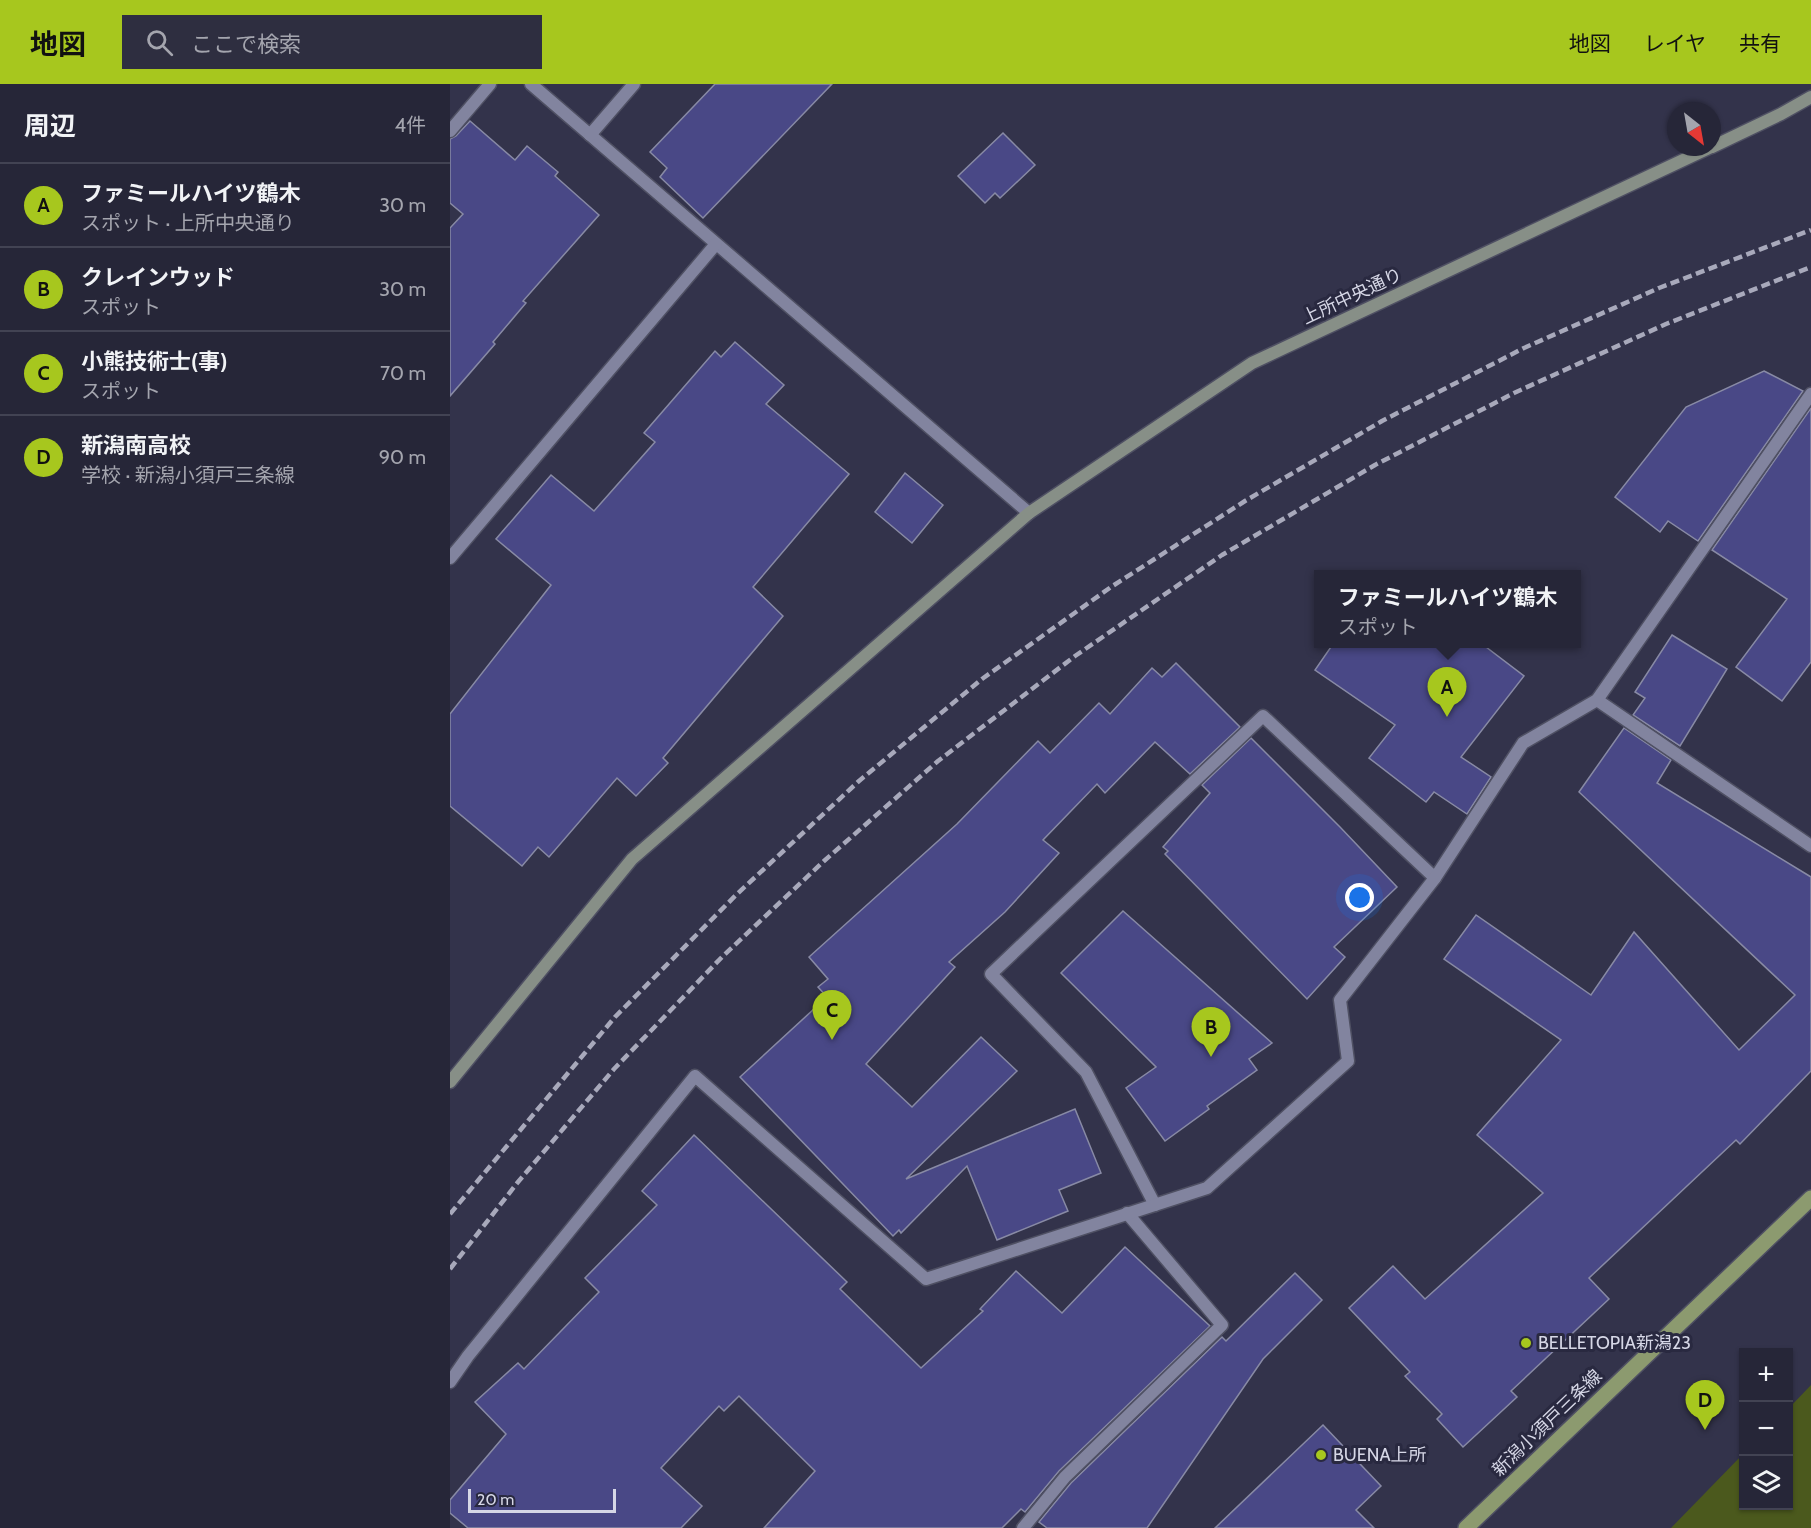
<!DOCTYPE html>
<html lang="ja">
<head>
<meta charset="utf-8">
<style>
	body { margin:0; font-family:Cabin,"Noto Sans JP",sans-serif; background:#2e2e40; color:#f1f3f6 }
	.controls { position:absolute; right:18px; bottom:18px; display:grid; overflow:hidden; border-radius:0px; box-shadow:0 2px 4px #0004 }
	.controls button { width:54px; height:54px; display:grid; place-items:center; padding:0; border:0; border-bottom:2px solid #424353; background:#262638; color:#f1f3f6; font:30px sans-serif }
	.compass { position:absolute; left:1217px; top:18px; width:54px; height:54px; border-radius:50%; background:#262638; box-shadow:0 2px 4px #0004; rotate:149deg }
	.scale { position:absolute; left:18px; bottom:15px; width:148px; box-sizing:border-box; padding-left:6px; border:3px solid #d6d7e6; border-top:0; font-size:16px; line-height:21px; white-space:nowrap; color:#d6d7e6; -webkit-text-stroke:4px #292940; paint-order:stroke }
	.you { position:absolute; left:910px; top:814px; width:21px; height:21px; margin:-15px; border:4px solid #fff; border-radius:50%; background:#1a73e8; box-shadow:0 0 0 9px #1a73e833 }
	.badge { display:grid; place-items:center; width:39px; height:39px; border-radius:50%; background:#a7c71e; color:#111; font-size:20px; font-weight:700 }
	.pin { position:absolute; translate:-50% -50px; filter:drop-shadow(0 2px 3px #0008) }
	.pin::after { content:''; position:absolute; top:32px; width:21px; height:18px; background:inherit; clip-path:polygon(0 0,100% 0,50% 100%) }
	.popup { position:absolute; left:864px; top:486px; width:267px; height:78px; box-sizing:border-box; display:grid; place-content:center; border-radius:0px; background:#262638; filter:drop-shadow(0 2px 4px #0005); font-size:20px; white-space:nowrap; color:#a4a5ae }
	.popup b { font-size:22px; color:#f1f3f6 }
	.popup::after { content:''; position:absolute; left:50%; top:100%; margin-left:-12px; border:12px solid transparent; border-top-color:#262638 }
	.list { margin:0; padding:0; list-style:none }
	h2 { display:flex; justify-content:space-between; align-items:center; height:78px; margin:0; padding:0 24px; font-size:26px }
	h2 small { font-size:20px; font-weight:400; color:#a4a5ae }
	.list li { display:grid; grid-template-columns:39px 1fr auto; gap:18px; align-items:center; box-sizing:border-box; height:84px; padding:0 24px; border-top:2px solid #424353 }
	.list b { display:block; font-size:22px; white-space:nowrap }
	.list p { margin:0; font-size:20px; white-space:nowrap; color:#a4a5ae }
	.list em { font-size:20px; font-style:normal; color:#a4a5ae }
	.icon { flex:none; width:33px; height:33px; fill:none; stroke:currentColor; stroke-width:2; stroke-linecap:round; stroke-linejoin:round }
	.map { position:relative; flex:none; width:1361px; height:1444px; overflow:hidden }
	header { display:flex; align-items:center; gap:36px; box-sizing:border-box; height:84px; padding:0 30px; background:#a7c71e; color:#111 }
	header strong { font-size:28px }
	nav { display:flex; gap:33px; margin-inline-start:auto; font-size:21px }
	.search { width:420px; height:54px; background:#2e2e40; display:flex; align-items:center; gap:15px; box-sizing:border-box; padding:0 21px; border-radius:0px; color:#a4a5ae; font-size:22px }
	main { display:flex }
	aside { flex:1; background:#262638 }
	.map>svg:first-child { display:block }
	.green { fill:#4b591d }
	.building { fill:#494886; stroke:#888aa5; stroke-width:1.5 }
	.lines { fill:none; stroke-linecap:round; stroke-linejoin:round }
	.lane-casing { stroke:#4f5063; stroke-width:15 }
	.street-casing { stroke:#4f5063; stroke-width:15 }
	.secondary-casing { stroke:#4f5063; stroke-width:15 }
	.primary-casing { stroke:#4f5063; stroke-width:18 }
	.lane { stroke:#82849f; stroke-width:12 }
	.street { stroke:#82849f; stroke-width:12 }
	.secondary { stroke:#878f87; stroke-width:12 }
	.primary { stroke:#8c9a6f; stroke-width:15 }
	.rail { stroke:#a8a9bb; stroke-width:4.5; stroke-dasharray:9 4.5; stroke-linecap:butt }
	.poi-dot { fill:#a7c71e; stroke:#292940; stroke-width:2 }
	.labels { text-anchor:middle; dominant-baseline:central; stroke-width:6; stroke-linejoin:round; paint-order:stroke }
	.street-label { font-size:18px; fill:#d6d7e6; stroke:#292940 }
	.poi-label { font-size:18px; fill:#d6d7e6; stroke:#292940; text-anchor:start }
</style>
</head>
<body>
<header>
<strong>地図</strong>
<div class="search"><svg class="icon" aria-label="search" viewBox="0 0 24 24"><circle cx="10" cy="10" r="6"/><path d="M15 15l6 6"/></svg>ここで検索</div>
<nav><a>地図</a><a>レイヤ</a><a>共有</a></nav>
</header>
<main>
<aside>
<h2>周辺<small>4件</small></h2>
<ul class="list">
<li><span class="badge">A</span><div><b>ファミールハイツ鶴木</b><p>スポット · 上所中央通り</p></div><em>30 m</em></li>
<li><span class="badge">B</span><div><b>クレインウッド</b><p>スポット</p></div><em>30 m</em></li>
<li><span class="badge">C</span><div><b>小熊技術士(事)</b><p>スポット</p></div><em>70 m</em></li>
<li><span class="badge">D</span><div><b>新潟南高校</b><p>学校 · 新潟小須戸三条線</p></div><em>90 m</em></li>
</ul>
</aside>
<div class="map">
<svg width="1361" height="1444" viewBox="0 0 1361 1444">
	<rect width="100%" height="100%" fill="#33334b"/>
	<polygon class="green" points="1361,1301 1361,1444 1221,1444 1293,1370 1294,1422 1338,1422 1339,1324"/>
	<g class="building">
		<polygon points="265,0 382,0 253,134 210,93 217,84 200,68"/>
		<polygon points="20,37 65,76 77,62 108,88 105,92 149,131 73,217 76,219 43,258 45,260 0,312 0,144 13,130 0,119 0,55 6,52"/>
		<polygon points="553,49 585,81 550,114 545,109 535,119 508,92"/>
		<polygon points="285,258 334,301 316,320 399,390 303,503 333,532 213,674 218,679 186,712 167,694 99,773 88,763 72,782 0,722 0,630 101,501 46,455 101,391 144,427 205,358 194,349 265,267 271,273"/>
		<polygon points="1314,287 1353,307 1248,457 1218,437 1210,448 1165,413 1236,323"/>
		<polygon points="1361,324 1361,578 1332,617 1286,583 1337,515 1262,466"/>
		<polygon points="455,389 493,421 462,459 425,428"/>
		<polygon points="1222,551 1277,585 1230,662 1183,631 1195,614 1185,608"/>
		<polygon points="883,560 1032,560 1074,592 1011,673 1041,693 1017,730 984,708 976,718 919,674 945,641 865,586"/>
		<polygon points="726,579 790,643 740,690 705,658 655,709 647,700 593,756 609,769 555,828 499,878 505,883 416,980 462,1023 531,953 567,987 456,1095 625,1025 651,1089 609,1106 618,1127 547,1156 517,1082 451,1149 449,1146 443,1152 290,993 377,913 368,903 378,895 359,873 507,740 588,657 600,669 649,619 660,630 702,584 712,593"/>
		<polygon points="1174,644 1221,676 1207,699 1361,793 1361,987 1290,1060 1286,1056 1139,1194 1159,1215 1061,1307 1067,1313 1013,1363 987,1335 992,1330 955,1292 960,1288 899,1224 943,1182 975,1215 1093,1109 1027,1051 1111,956 994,875 1026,831 1141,911 1184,848 1289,966 1345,911 1129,708"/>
		<polygon points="801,654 890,743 947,803 884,863 895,873 857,915 715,770 718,767 713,763 760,709 752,701"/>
		<polygon points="673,827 822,959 799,975 807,986 757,1022 759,1025 715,1057 676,1004 706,983 611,889"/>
		<polygon points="244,1051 397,1198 390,1205 471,1284 533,1227 530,1225 566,1187 612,1229 675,1163 760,1242 609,1387 575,1428 571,1425 552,1444 314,1444 365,1387 289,1312 274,1327 269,1322 211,1384 252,1422 231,1444 18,1444 0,1429 0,1416 56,1350 25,1318 68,1279 74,1285 149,1208 135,1194 207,1121 192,1107"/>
		<polygon points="845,1189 872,1216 813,1275 697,1444 597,1444 589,1438 621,1399 772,1253 776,1257"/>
		<polygon points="873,1341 931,1402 906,1426 924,1444 765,1444"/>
	</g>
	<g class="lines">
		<g class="lane-casing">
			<polyline id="lane" points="573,1444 615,1393 772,1241 677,1129"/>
		</g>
		<g class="street-casing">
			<g id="street">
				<polyline points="81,0 579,429"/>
				<polyline points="0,47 40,0"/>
				<polyline points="140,51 184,0"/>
				<polyline points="0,474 266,160"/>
				<polyline points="1147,616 1361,762"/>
				<polyline points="705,1121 636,988 541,890 813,632 985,794"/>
				<polyline points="0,1298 18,1272 245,992 476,1195 757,1104 898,977 890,916 985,794 1073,659 1147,616 1361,310"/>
			</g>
		</g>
		<g class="secondary-casing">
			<g id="secondary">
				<polyline points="1262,63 1331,30 1361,13"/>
				<polyline points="0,998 182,775 579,429 802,279 1261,63"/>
			</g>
		</g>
		<g class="primary-casing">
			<polyline id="primary" points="1016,1444 1361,1114"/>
		</g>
		<use href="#lane" class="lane"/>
		<use href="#street" class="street"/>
		<use href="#secondary" class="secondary"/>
		<use href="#primary" class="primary"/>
		<g class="rail">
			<polyline points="0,1130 165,933 287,810 409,697 532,595 661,503 795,417 932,337 1074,264 1209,204 1361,146"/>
			<polyline points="0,1185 68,1098 164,985 272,873 374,777 488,677 625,572 772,471 925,381 1064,309 1216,240 1361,183"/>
		</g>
	</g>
	<g class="poi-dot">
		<circle cx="1076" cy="1259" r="6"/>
		<circle cx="871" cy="1371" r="6"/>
	</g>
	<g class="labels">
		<g class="street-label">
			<text transform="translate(902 212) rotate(-25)">上所中央通り</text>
			<text transform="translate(1097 1339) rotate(-44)">新潟小須戸三条線</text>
		</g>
		<g class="poi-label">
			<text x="1088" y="1259">BELLETOPIA新潟23</text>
			<text x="883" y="1371">BUENA上所</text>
		</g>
	</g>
</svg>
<div class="controls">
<button>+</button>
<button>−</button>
<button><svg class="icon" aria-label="layers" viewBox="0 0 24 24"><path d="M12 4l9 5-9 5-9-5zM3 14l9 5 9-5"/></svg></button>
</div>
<svg class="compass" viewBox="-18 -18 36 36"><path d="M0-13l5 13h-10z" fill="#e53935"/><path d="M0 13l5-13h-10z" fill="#a4a5ae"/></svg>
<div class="scale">20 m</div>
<div class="you"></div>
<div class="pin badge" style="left:997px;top:633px">A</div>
<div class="popup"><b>ファミールハイツ鶴木</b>スポット</div>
<div class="pin badge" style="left:761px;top:973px">B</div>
<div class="pin badge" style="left:382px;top:956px">C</div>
<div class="pin badge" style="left:1255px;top:1346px">D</div>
</div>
</main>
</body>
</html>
